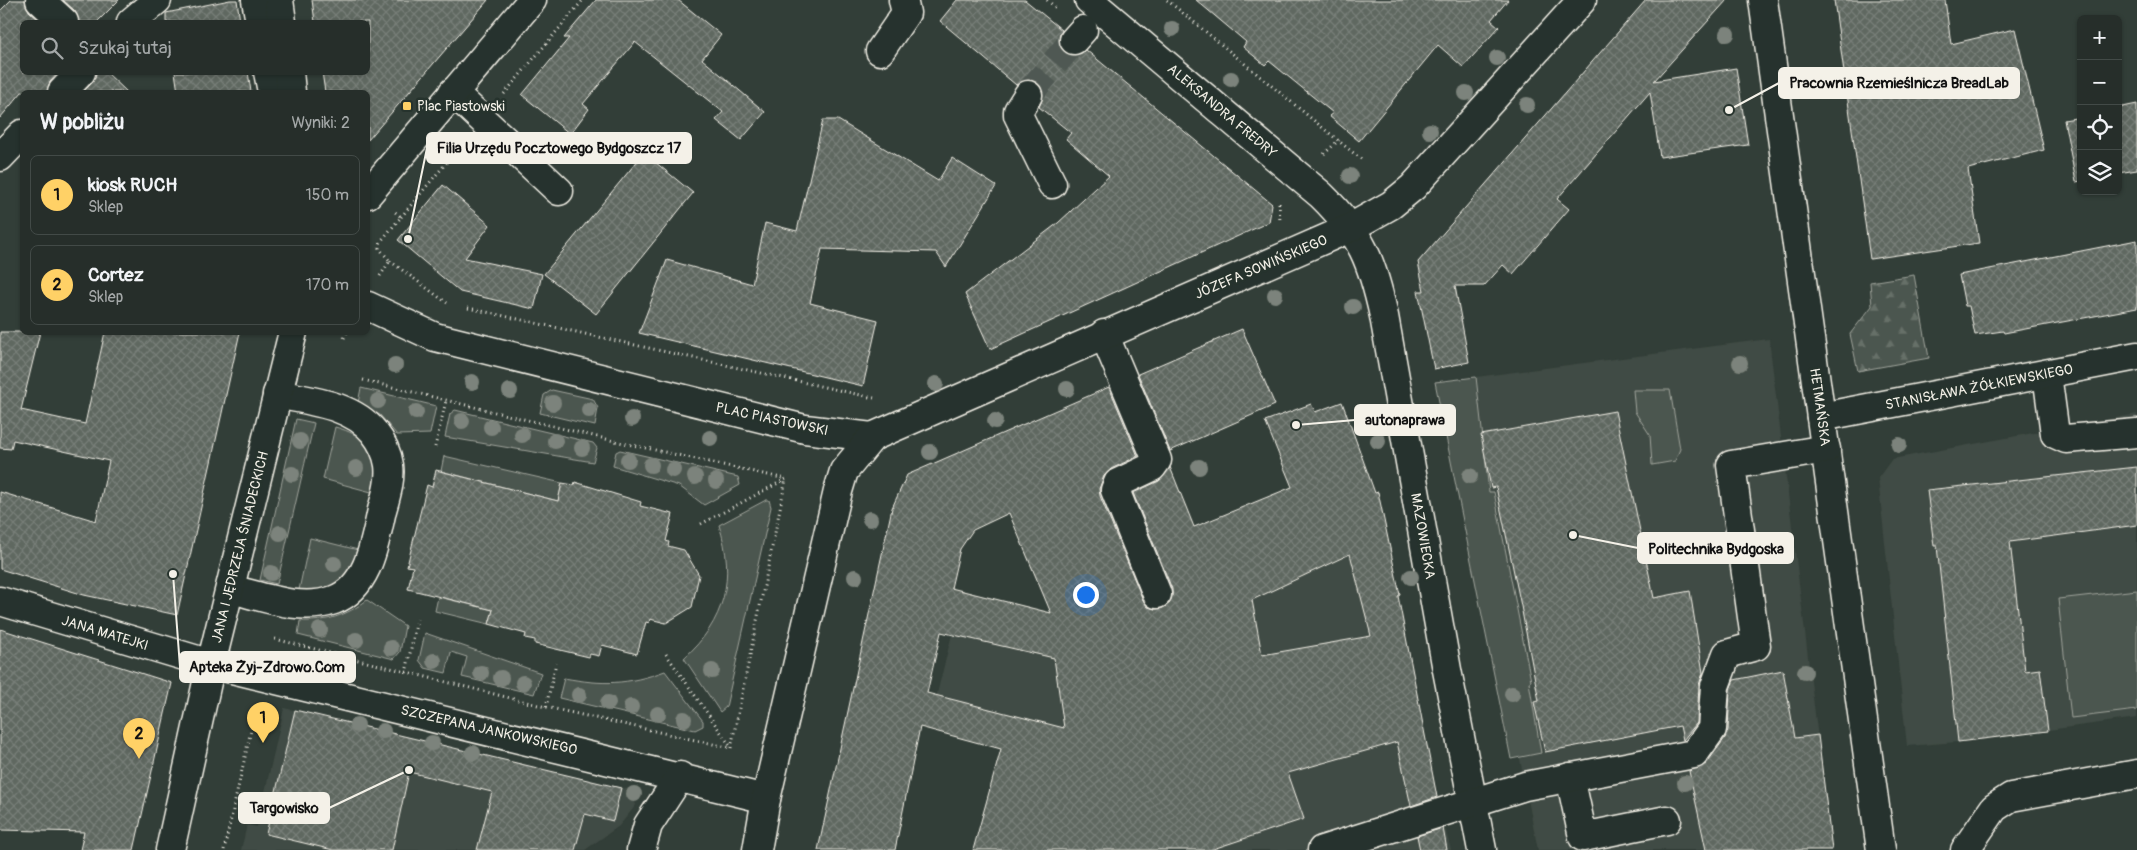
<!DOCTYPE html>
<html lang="pl">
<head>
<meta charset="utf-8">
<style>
	body { margin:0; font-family:Pangolin,sans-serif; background:#323a36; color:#f1f3f6 }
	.controls { position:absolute; right:15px; top:15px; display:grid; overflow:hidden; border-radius:8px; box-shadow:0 1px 4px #0004 }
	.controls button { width:45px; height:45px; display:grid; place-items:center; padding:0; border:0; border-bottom:1px solid #424a47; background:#262e2a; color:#f1f3f6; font:25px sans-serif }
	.you { position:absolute; left:1085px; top:594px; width:18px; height:18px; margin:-12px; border:4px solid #fff; border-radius:50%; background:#1a73e8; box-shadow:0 0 0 8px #1a73e833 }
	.badge { display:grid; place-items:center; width:32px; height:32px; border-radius:50%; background:#ffd166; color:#111; font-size:16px; font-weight:700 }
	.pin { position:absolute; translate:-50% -41px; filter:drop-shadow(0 1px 2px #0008) }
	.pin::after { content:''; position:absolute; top:26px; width:18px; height:15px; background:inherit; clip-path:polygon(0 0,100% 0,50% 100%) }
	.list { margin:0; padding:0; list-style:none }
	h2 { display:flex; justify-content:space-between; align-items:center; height:65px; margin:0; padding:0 20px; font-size:21px }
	h2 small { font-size:16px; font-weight:400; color:#a4a8a8 }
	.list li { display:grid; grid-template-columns:32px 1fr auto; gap:15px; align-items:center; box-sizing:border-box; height:80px; margin:0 10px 10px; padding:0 10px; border:1px solid #424a47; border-radius:8px }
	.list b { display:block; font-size:19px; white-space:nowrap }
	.list p { margin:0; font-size:16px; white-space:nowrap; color:#a4a8a8 }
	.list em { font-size:16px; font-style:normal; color:#a4a8a8 }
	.icon { flex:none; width:28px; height:28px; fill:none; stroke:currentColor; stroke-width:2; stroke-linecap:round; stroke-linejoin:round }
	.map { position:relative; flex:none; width:2137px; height:850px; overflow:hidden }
	.search { position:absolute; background:#262e2a; box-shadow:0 1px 4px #0004; left:20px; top:20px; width:350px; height:55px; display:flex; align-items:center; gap:12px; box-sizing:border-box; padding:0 18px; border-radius:8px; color:#a4a8a8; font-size:19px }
	.panel { position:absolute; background:#262e2a; box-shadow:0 1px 4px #0004; left:20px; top:90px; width:350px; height:245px; border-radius:8px }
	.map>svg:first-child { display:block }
	.built { fill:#404b44 }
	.green { fill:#4c564f; stroke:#a0a49c }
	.forest { fill:url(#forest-firs); stroke:#a0a49c }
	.building { fill:url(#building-cross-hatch); stroke:#f4f1e8; fill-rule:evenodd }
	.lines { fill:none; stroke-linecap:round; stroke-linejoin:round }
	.minor-tunnel { stroke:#4f5952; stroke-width:28; stroke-dasharray:28 14; stroke-linecap:butt }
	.minor-casing { stroke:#f4f1e8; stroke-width:31 }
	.path { stroke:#f4f1e8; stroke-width:3; stroke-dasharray:1 4; stroke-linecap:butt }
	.minor { stroke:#26332d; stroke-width:28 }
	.tree { fill:#7c837b }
	.poi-dot { fill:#ffd166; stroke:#26332d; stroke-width:2 }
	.labels { text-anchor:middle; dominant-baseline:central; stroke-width:5; stroke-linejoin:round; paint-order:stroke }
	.poi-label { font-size:14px; fill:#f4f1e8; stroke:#26332d; text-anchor:start }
	.street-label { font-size:14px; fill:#f4f1e8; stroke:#26332d }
	.leader { fill:none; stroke:#f4f1e8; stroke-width:2 }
	.callout-dot { fill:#f4f1e8; stroke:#26332d; stroke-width:2 }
	.callout { fill:#f4f1e8; stroke:#f4f1e8; stroke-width:2 }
	.callout-label { font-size:15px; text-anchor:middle; font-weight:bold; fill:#111 }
</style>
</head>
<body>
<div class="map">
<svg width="2137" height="850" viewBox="0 0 2137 850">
	<defs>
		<pattern id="forest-firs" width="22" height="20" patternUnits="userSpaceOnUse" patternTransform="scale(1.25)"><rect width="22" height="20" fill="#4c564f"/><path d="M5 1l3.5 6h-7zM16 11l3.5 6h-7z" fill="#666f68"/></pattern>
		<pattern id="building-cross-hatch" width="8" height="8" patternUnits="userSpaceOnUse" patternTransform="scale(1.25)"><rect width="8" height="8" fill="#5f6861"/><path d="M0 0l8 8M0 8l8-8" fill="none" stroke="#777e78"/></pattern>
	</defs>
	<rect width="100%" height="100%" fill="#323e38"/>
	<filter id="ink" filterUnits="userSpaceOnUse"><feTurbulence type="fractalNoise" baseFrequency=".02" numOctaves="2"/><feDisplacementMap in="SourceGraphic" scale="10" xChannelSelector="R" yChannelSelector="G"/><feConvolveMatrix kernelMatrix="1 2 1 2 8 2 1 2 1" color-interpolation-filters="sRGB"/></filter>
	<g filter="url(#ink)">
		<g class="built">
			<polygon points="1769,339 1831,844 1774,850 1538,850 1445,381"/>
			<polygon points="2137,414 2137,718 1958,742 1907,746 1878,478 1892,459"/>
			<polygon points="1378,492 1400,595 1369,601 1374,635 1405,629 1436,794 1451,850 1142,850 1001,749 928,729 963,591 1048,612 1097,595 1115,638 1221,591 1315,519"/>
			<polygon points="284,708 631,790 636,805 619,826 585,850 241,850 247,825 257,827"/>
		</g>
		<g class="green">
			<polygon points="1476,377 1489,492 1494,492 1531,681 1529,682 1541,753 1511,759 1435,382"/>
			<polygon points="361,388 436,406 430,434 397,435 380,415 358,403"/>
			<polygon points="552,390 593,399 598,408 595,426 540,413 544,395"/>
			<polygon points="1633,390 1670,390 1680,449 1675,461 1652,465 1650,435 1635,412"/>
			<polygon points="455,410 593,443 597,448 593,462 445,437 450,414"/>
			<polygon points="296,419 314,423 277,584 260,580"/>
			<path d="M335 427C354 432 374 443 378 465 379 473 376 485 375 493L323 479Z"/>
			<polygon points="620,450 738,477 740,485 704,505 679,486 613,466 616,452"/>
			<polygon points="444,456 562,483 558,501 441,471"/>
			<path d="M766 500H769L771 507 726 707 720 712 684 658C725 621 736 578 719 525Z"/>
			<polygon points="310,538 362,551 345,582 312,593 299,590"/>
			<polygon points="2137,590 2137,710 2071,718 2058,599"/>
			<polygon points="438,597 493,610 489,624 435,611"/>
			<path d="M367 600 405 626 400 652 394 659 298 635 300 621C326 622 346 616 367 600Z"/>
			<polygon points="425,633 541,673 534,694 462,677 467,657 451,652 446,673 425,668 419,660"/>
			<path d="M665 671 703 721V726L695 730 559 698 564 678C603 685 627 685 665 671Z"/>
		</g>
		<polygon class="forest" points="1914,275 1929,358 1858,371 1850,334 1872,306 1870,282"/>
		<g class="building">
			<polygon points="11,0 25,0 29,11 41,22 22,22 22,72 59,72 50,82 47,92 22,92 0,118 0,11"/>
			<polygon points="63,0 119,0 97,22 79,22 75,11"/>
			<polygon points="230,0 237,0 240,22 166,22 166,13"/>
			<polygon points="312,0 488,0 368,140 368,92 325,92 322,72 368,72 368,22 315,22"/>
			<polygon points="596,0 678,0 721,35 702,59 765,112 741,140 716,120 723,112 635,42 583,104 589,109 570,134 522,95 569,38 564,38"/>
			<polygon points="957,0 1025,0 1062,30 1059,37 1059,44 1064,52 1070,55 1078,55 1086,50 1272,204 1269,222 990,349 965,294 1058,223 1109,176 1066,139 1071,133 1039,107 1044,95 1042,87 1037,82 1028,79 1016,85 940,21"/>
			<polygon points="1196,0 1508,0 1491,20 1499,27 1463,67 1438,45 1359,141 1329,116 1333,113 1269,61 1265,65 1243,47 1246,42"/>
			<polygon points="1646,0 1727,0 1654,81 1736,68 1748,145 1660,157 1650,92 1557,199 1569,209 1513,274 1503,265 1484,286 1455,286 1469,362 1434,369 1418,291 1424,291 1418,262"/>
			<polygon points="1834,0 1945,0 1951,44 2015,29 2044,150 1968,169 1979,243 1870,259"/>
			<polygon points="96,72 106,72 127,92 83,92 93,82"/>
			<polygon points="175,72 248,72 251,92 178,92"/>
			<polygon points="2137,104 2137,170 2118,173 2118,108"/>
			<polygon points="2081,117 2081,181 2076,182 2064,120"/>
			<polygon points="823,120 838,120 938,181 952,158 996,186 946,267 936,252 822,249 810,303 878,320 863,386 639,333 667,260 752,284 765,223 797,231"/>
			<polygon points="644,153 693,193 596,314 544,274"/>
			<polygon points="443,185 490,225 465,258 542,274 534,309 460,292 398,240"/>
			<polygon points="2137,240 2137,308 2004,333 2003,331 1975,335 1969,306 1965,306 1959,275"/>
			<polygon points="1242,329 1275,405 1170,451 1138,374"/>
			<polygon points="0,332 40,332 21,410 85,424 105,332 240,332 177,615 84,595 0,569 0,492 96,521 109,461 13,440 11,449 0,448"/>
			<path d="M1109 387 1138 456 1111 469 1104 476 1099 489 1100 496 1143 600 1148 607 1155 609 1163 608 1170 603 1172 596V589L1133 493 1159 481 1170 467 1194 527 1292 487 1265 421 1311 404 1315 412 1342 402 1375 493 1378 492 1400 595 1398 596 1437 797 1411 806 1397 742 1288 773 1304 819 1210 850H973L1001 749 920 727 895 850H818L892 508 907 475ZM1009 513 1051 613 951 588 960 549 973 530ZM1350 554 1371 636 1262 655 1252 600ZM941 632 1054 658 1064 728 927 693Z"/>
			<polygon points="1615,411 1654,598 1690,591 1703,673 1699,685 1697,723 1683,740 1680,726 1545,752 1534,702 1539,701 1521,606 1496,487 1491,488 1481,435"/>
			<polygon points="2137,467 2137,525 2010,542 2025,671 2040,669 2048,731 1958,742 1937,546 1934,546 1927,490"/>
			<polygon points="436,470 558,501 562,483 574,485 575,482 641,502 640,506 673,514 666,541 669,542 668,546 684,550 699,575 692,607 666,623 650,619 649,623 646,622 637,654 602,645 599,656 590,654 589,657 535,644 535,640 525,638 526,634 489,624 493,610 408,589 413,567 407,566 427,485 432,487"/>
			<polygon points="0,629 172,683 134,850 80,850 84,832 0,830"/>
			<polygon points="1783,670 1795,738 1818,735 1832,850 1706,850 1689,771 1706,764 1725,738 1728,730 1730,689 1734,680"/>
			<polygon points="295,710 621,788 613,821 585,814 575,850 477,850 492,792 409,772 392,850 333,850 266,834"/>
			<polygon points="1443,828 1447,850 1420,850 1417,836"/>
		</g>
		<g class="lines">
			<polyline class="minor-tunnel" points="1028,95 1074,40"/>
			<g class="minor-casing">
				<g id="minor">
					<polyline points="40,0 64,22"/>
					<polyline points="256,0 260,22"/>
					<polyline points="279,0 282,22"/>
					<path d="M1089 0 1321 195C1362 235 1372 261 1384 316L1447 670 1482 850"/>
					<polyline points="1763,0 1881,850"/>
					<polyline points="131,22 157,0"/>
					<polyline points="1074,40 1083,30"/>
					<polyline points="880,51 906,13 903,0"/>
					<polyline points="268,72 272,92"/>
					<polyline points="289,72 291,92"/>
					<polyline points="62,92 81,72"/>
					<polyline points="453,92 559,191"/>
					<polyline points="1028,95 1018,111 1018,115 1052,184"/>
					<polyline points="0,157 22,134"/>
					<polyline points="368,194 532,0"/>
					<polyline points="368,306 435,337 805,429 872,437"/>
					<polyline points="1104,334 1157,460 1152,467 1118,483 1115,490 1157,594"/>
					<polyline points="2047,374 2055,434 2066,439 2137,433"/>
					<polyline points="1821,417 2137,356"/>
					<path d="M231 589C264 597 301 612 334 600 369 587 375 541 382 510 386 496 391 480 389 465 387 452 382 442 374 432 351 404 309 401 277 394"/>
					<polyline points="0,601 211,664 766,799"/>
					<polyline points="1570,777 1583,837 1667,820"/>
					<polyline points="170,850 211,664 293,332"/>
					<polyline points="641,850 648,825 680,776"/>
					<polyline points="757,850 766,799 838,491 844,471 872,437 1350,228 1391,205 1413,187 1582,0"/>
					<polyline points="1322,850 1525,786 1694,754 1712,729 1715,686 1727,654 1756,646 1731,465 1826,449"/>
					<polyline points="1965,850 1994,808 2011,797 2137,774"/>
				</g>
			</g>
			<g class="path">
				<polyline points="1047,0 1056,8"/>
				<polyline points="1167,0 1362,160"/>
				<polyline points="504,94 583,0"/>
				<polyline points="1324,154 1339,140"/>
				<polyline points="1279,203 1280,222"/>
				<polyline points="401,217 462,144"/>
				<polyline points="390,261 447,303"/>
				<polyline points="380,276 390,261 379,248 381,241 401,217 395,212"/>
				<polyline points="468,308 874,398"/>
				<polyline points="344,338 347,332"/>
				<polyline points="363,380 610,440 786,479"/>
				<polyline points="435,447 446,401"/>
				<polyline points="701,524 786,479"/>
				<polyline points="275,639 546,707 731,748"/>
				<polyline points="666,654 731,747"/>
				<polyline points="406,673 417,619"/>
				<polyline points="546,707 556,663"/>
				<polyline points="731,748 786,479"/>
				<polyline points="224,850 256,708"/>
			</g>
			<use href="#minor" class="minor"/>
		</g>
		<g class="tree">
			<circle cx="1172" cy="29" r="8"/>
			<circle cx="1727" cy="34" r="8"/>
			<circle cx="1497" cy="58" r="8"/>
			<circle cx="1231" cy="79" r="8"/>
			<circle cx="1466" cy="93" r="8"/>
			<circle cx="1527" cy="105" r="8"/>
			<circle cx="1430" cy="131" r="8"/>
			<circle cx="1350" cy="176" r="8"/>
			<circle cx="1275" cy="295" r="8"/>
			<circle cx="1353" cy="307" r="8"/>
			<circle cx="1740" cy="363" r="8"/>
			<circle cx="395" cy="365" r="8"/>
			<circle cx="472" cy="382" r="8"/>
			<circle cx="936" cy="384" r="8"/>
			<circle cx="1067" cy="389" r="8"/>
			<circle cx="510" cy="391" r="8"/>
			<circle cx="378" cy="401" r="8"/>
			<circle cx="553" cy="403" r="8"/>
			<circle cx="589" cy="410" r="8"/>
			<circle cx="416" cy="412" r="8"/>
			<circle cx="632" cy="419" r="8"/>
			<circle cx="462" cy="421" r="8"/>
			<circle cx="995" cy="421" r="8"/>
			<circle cx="491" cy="427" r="8"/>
			<circle cx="522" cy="435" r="8"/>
			<circle cx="710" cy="438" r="8"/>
			<circle cx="300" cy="441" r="8"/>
			<circle cx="555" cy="441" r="8"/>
			<circle cx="1378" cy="441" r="8"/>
			<circle cx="1899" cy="445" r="8"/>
			<circle cx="582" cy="448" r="8"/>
			<circle cx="930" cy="452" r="8"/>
			<circle cx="628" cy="460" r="8"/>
			<circle cx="651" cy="465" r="8"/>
			<circle cx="1199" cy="467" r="8"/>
			<circle cx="356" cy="468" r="8"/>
			<circle cx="673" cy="470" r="8"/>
			<circle cx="292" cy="474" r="8"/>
			<circle cx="1470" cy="476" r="8"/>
			<circle cx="695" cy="477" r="8"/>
			<circle cx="716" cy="481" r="8"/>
			<circle cx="870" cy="519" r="8"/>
			<circle cx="280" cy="533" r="8"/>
			<circle cx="334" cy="564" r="8"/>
			<circle cx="271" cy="573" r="8"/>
			<circle cx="855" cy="577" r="8"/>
			<circle cx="1411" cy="577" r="8"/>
			<circle cx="320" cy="630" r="8"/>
			<circle cx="356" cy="640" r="8"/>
			<circle cx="391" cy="648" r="8"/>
			<circle cx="434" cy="661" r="8"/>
			<circle cx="712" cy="671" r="8"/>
			<circle cx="1805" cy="672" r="8"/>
			<circle cx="481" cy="673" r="8"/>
			<circle cx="501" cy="678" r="8"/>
			<circle cx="523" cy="683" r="8"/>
			<circle cx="1512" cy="694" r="8"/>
			<circle cx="579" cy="695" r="8"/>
			<circle cx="608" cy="703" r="8"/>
			<circle cx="631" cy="707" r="8"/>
			<circle cx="658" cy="714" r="8"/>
			<circle cx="684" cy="719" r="8"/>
			<circle cx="357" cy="725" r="8"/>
			<circle cx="383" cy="731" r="8"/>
			<circle cx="432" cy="743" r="8"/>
			<circle cx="473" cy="753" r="8"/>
			<circle cx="1685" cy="783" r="8"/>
			<circle cx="634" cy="794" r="8"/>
		</g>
	</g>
	<rect class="poi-dot" x="402" y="101" width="10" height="10" rx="2.5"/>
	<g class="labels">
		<g class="poi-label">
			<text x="417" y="106">Plac Piastowski</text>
		</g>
		<g class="street-label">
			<text transform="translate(1222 111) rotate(40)">ALEKSANDRA FREDRY</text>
			<text transform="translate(1261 267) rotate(-23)">JÓZEFA SOWIŃSKIEGO</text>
			<text transform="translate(1979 387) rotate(-11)">STANISŁAWA ŻÓŁKIEWSKIEGO</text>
			<text transform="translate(1820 407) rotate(82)">HETMAŃSKA</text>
			<text transform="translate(772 419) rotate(12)">PLAC PIASTOWSKI</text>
			<text transform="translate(1423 536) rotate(80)">MAZOWIECKA</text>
			<text transform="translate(240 547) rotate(-76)">JANA I JĘDRZEJA ŚNIADECKICH</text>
			<text transform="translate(105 633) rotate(17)">JANA MATEJKI</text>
			<text transform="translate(489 730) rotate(13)">SZCZEPANA JANKOWSKIEGO</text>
		</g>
	</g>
	<path class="leader" d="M1729 110L1779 83M408 239L427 148M1296 425L1355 420M1573 535L1638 548M173 574L180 667M409 770L329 808"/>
	<g class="callout-dot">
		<circle cx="1729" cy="110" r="5"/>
		<circle cx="408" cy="239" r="5"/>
		<circle cx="1296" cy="425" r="5"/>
		<circle cx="1573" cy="535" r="5"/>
		<circle cx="173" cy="574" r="5"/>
		<circle cx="409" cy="770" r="5"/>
	</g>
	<g class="callout">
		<rect x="1779" y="68" width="240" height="30" rx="5"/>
		<rect x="427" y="133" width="264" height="30" rx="5"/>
		<rect x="1355" y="405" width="100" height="30" rx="5"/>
		<rect x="1638" y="533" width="155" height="30" rx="5"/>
		<rect x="180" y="652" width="175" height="30" rx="5"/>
		<rect x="239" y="793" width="90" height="30" rx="5"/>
	</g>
	<g class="callout-label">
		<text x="1899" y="88">Pracownia Rzemieślnicza BreadLab</text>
		<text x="559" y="153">Filia Urzędu Pocztowego Bydgoszcz 17</text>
		<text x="1405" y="425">autonaprawa</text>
		<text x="1716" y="554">Politechnika Bydgoska</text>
		<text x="267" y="672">Apteka Żyj-Zdrowo.Com</text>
		<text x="284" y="813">Targowisko</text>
	</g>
</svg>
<div class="controls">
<button>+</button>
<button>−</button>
<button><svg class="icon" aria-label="locate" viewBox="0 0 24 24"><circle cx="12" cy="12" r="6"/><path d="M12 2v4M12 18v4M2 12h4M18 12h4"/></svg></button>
<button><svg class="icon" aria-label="layers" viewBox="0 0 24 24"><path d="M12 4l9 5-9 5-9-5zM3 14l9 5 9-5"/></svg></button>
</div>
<div class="you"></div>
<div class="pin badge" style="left:263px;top:743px">1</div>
<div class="pin badge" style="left:139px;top:759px">2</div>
<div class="search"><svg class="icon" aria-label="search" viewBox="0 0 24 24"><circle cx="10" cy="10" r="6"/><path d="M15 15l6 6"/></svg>Szukaj tutaj</div>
<section class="panel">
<h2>W pobliżu<small>Wyniki: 2</small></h2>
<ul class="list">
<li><span class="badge">1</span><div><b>kiosk RUCH</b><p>Sklep</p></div><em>150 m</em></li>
<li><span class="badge">2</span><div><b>Cortez</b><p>Sklep</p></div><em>170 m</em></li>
</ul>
</section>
</div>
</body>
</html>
